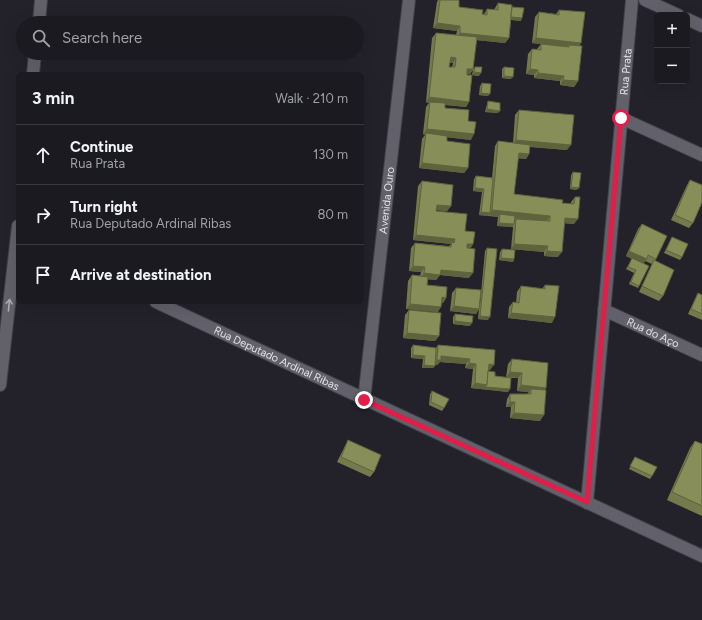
<!DOCTYPE html>
<html lang="en">
<head>
<meta charset="utf-8">
<style>
	body { margin:0; font-family:Figtree,sans-serif; background:#232329; color:#f1f3f6 }
	.controls { position:absolute; right:12px; top:12px; display:grid; overflow:hidden; border-radius:6px; box-shadow:0 4px 16px #0002 }
	.controls button { width:36px; height:36px; display:grid; place-items:center; padding:0; border:0; border-bottom:1px solid #38383e; background:#1a1a20; color:#f1f3f6; font:20px sans-serif }
	.stop { position:absolute; width:12px; height:12px; margin:-9px; border:3px solid #e11d48; border-radius:50%; background:#fff }
	.stop.end { background:#e11d48; border-color:#fff; box-shadow:0 1px 4px #0008 }
	.list { margin:0; padding:0; list-style:none }
	h2 { display:flex; justify-content:space-between; align-items:center; height:52px; margin:0; padding:0 16px; font-size:17px }
	h2 small { font-size:13px; font-weight:400; color:#9fa1a5 }
	.list li { display:grid; grid-template-columns:26px 1fr auto; gap:12px; align-items:center; box-sizing:border-box; height:60px; padding:0 16px; border-top:1px solid #38383e }
	.list b { display:block; font-size:15px; white-space:nowrap }
	.list p { margin:0; font-size:13px; white-space:nowrap; color:#9fa1a5 }
	.list em { font-size:13px; font-style:normal; color:#9fa1a5 }
	.icon { flex:none; width:22px; height:22px; fill:none; stroke:currentColor; stroke-width:2; stroke-linecap:round; stroke-linejoin:round }
	.map { position:relative; flex:none; width:702px; height:620px; overflow:hidden }
	.search { position:absolute; background:#1a1a20; box-shadow:0 4px 16px #0002; left:16px; top:16px; width:348px; height:44px; display:flex; align-items:center; gap:10px; box-sizing:border-box; padding:0 14px; border-radius:22px; color:#9fa1a5; font-size:15px }
	.panel { position:absolute; background:#1a1a20; box-shadow:0 4px 16px #0002; left:16px; top:72px; width:348px; height:232px; border-radius:6px }
	.map>svg:first-child { display:block }
	.lines { fill:none; stroke-linecap:round; stroke-linejoin:round }
	.minor-casing { stroke:#403e46; stroke-width:14 }
	.minor { stroke:#62616b; stroke-width:12 }
	.wall { fill:#747a4b; fill-rule:evenodd }
	.shaded-wall { fill:#5e633d }
	.building { fill:#878e57; stroke:#5e633d; fill-rule:evenodd }
	.oneway { stroke:#aeadb5 }
	.route { stroke:#e11d48; stroke-width:5 }
	.labels { text-anchor:middle; dominant-baseline:central; stroke-width:4; stroke-linejoin:round; paint-order:stroke }
	.street-label { font-size:11px; fill:#e1e0e6; stroke:#23222a }
</style>
</head>
<body>
<div class="map">
<svg width="702" height="620" viewBox="0 0 702 620">
	<rect width="100%" height="100%" fill="#23222a"/>
	<g class="lines">
		<g class="minor-casing">
			<g id="minor">
				<polyline points="645,0 678,15"/>
				<polyline points="687,19 702,26"/>
				<polyline points="39,23 41,0"/>
				<polyline points="33,74 35,53"/>
				<polyline points="621,118 702,155"/>
				<path id="s1" d="M156 302 702 556"/>
				<path id="s2" d="M604 310 702 355"/>
				<polyline points="0,385 18,226"/>
				<path id="s3" d="M364 400 409 0"/>
				<path id="s4" d="M587 503 632 0"/>
			</g>
		</g>
		<use href="#minor" class="minor"/>
	</g>
	<g class="wall">
		<path d="M438 0H459V7L484 14 487 9 494 10 495 8 498 3 512 7 521 21 511 20 509 38 505 43 476 40 473 69 475 67 479 76 472 75 473 70 470 74H467L469 102 466 107 445 105V108L468 121 471 140 447 137V141L468 168 464 173 419 168 422 139 425 135 423 134 426 107 429 103 426 102 432 38 436 33 456 35 457 31 433 28 437 2ZM450 63H453L452 67H449Z"/>
		<polygon points="559,10 580,46 578,81 574,87 560,85 560,81 534,78 534,75 526,74 528,54 532,49 537,49 541,44 532,43 535,17 539,12 556,14"/>
		<polygon points="504,67 511,79 502,78 502,69"/>
		<polygon points="482,83 488,96 479,95 480,86"/>
		<polygon points="488,101 498,113 485,112 487,104"/>
		<polygon points="519,110 567,150 530,147 529,154 526,159 518,158 514,194 562,203 571,204 571,202 575,197 574,224 564,223 558,257 544,256 544,252 511,249 513,227 497,226 498,217 479,215 482,192 473,191 474,179 476,176 492,178 495,146 498,141 513,143 515,115"/>
		<polygon points="573,172 577,190 570,189 571,175"/>
		<polygon points="690,180 701,205 693,223 689,228 671,220 687,185"/>
		<polygon points="422,181 451,206 447,211 436,210 436,211 465,231 473,244 470,249 469,278 440,275 436,280 428,279 427,285 446,298 443,303 442,303 438,312 406,309 408,281 412,275 420,276 421,272 409,271 411,248 415,243 449,246 451,244 413,240 418,186"/>
		<polygon points="642,224 656,259 655,261 663,296 659,301 639,292 652,264 645,261 644,263 639,286 638,288 629,284 634,273 626,269 632,259 626,256 638,229"/>
		<polygon points="672,237 682,257 680,260 664,253"/>
		<polygon points="487,248 488,320 478,319 479,309 476,314 450,311 452,293 456,288 480,304 485,251"/>
		<polygon points="502,249 514,259 513,262 499,260 500,252"/>
		<polygon points="545,285 552,323 508,318 509,307 513,302 516,303 517,292 521,286 542,289"/>
		<polygon points="698,293 702,295 702,294 702,320 688,314 695,299"/>
		<polygon points="409,310 439,336 435,341 403,338 405,315"/>
		<polygon points="455,314 470,326 453,324 453,317"/>
		<polygon points="413,345 436,348 438,345 495,350 490,370 488,370 488,371 495,376 506,377 508,364 512,359 545,390 540,421 510,418 511,407 506,407 507,399 510,394 527,394 529,392 517,391 518,378 510,378 508,392 471,388 473,369 465,368 466,364 440,362 437,365 435,365 433,368 422,368 423,359 411,358 411,348"/>
		<polygon points="432,391 444,408 442,411 429,405 430,394"/>
		<polygon points="348,440 374,472 370,477 337,462"/>
		<polygon points="695,441 702,444 702,516 667,500 690,448"/>
		<polygon points="635,457 652,476 650,479 629,469"/>
	</g>
	<g class="shaded-wall">
		<polygon points="510,17 522,18 521,21 508,19"/>
		<polygon points="437,23 460,26 457,31 433,28"/>
		<polygon points="460,33 509,38 505,43 456,38"/>
		<polygon points="536,38 581,43 578,48 569,45 567,47 532,43"/>
		<polygon points="451,57 456,58 453,63 447,63"/>
		<polygon points="467,69 473,69 470,74 464,74"/>
		<polygon points="530,69 538,70 534,75 526,74"/>
		<polygon points="474,72 481,73 479,76 472,75"/>
		<polygon points="538,73 564,76 560,81 534,78"/>
		<polygon points="504,76 513,77 511,79 502,78"/>
		<polygon points="563,80 578,81 574,87 560,85"/>
		<polygon points="481,93 490,94 488,96 479,95"/>
		<polygon points="429,97 469,102 466,107 430,103 430,102 429,103 426,102"/>
		<polygon points="487,109 500,111 498,113 485,112"/>
		<polygon points="427,129 474,134 471,140 425,135 426,133 425,135 423,134"/>
		<polygon points="516,140 571,145 567,150 512,145"/>
		<polygon points="519,153 529,154 526,159 515,158"/>
		<polygon points="422,163 468,168 464,173 419,168"/>
		<polygon points="571,187 579,188 577,190 570,189"/>
		<polygon points="475,188 484,189 482,192 473,191"/>
		<polygon points="437,205 451,206 447,211 433,210"/>
		<polygon points="492,210 550,216 547,221 500,217 500,214 498,217 488,215"/>
		<polygon points="481,212 490,213 488,216 479,215"/>
		<polygon points="565,218 578,219 574,224 561,223"/>
		<polygon points="499,223 514,224 512,227 497,226"/>
		<polygon points="416,235 455,239 452,244 452,242 451,244 413,240"/>
		<polygon points="467,244 473,244 470,249 463,249"/>
		<polygon points="514,244 548,246 544,252 511,249"/>
		<polygon points="547,251 562,252 558,257 544,256"/>
		<polygon points="629,251 647,259 643,264 626,256"/>
		<polygon points="501,258 514,259 513,262 499,260"/>
		<polygon points="413,266 425,267 421,272 409,271"/>
		<polygon points="441,270 473,273 469,278 440,275 436,280 420,279 424,273"/>
		<polygon points="442,297 446,298 443,303 438,303"/>
		<polygon points="410,304 441,307 438,312 406,309"/>
		<polygon points="454,306 479,309 476,314 450,311"/>
		<polygon points="511,313 555,317 552,323 508,318"/>
		<polygon points="480,316 490,317 488,320 478,319"/>
		<polygon points="455,321 472,323 470,326 453,324"/>
		<polygon points="407,333 439,336 435,341 403,338"/>
		<polygon points="413,355 425,356 423,359 411,358"/>
		<polygon points="441,356 470,359 466,364 440,362 437,365 433,365 437,360"/>
		<polygon points="469,363 476,364 473,369 465,368"/>
		<polygon points="489,364 494,365 490,370 485,370"/>
		<polygon points="424,365 435,366 433,368 422,368"/>
		<polygon points="510,372 522,373 518,378 506,377"/>
		<polygon points="475,383 487,385 510,389 508,392 471,388"/>
		<polygon points="521,385 546,388 543,393 531,389 529,392 517,391"/>
		<polygon points="510,402 515,402 511,407 506,407"/>
		<polygon points="514,413 544,415 540,421 510,418"/>
	</g>
	<g class="building">
		<polygon points="440,0 459,0 459,7 483,10 482,14 487,15 487,9 498,10 498,3 512,5 509,38 460,33 460,26 437,23"/>
		<polygon points="512,7 524,8 522,18 511,17"/>
		<polygon points="559,10 585,12 581,43 536,38 539,12 559,15"/>
		<path d="M436 33 477 37 473 69H467V75H472L469 102 429 97ZM451 57 456 58 455 67H449Z"/>
		<polygon points="541,44 569,47 569,45 582,46 578,81 563,80 564,76 538,73 538,70 530,69 532,49 541,50"/>
		<polygon points="475,67 482,67 481,73 474,72"/>
		<polygon points="504,67 514,68 513,77 504,76"/>
		<polygon points="482,83 491,84 490,94 481,93"/>
		<polygon points="488,101 500,103 500,111 487,109"/>
		<polygon points="430,102 445,103 445,108 469,110 468,121 476,122 474,134 427,129"/>
		<polygon points="519,110 574,115 571,145 516,140"/>
		<polygon points="426,133 447,136 447,141 470,144 468,168 422,163"/>
		<polygon points="498,141 530,145 529,154 519,153 514,194 563,200 562,203 574,204 575,197 580,197 578,219 565,218 562,252 547,251 548,246 514,244 516,219 550,221 550,216 492,210"/>
		<polygon points="573,172 581,173 579,188 571,187"/>
		<polygon points="476,176 493,178 490,213 481,212 484,189 475,188"/>
		<polygon points="690,180 702,185 702,202 693,223 675,215"/>
		<polygon points="422,181 453,185 451,206 437,205 436,211 467,214 465,231 475,232 473,244 467,244 467,248 475,249 473,273 441,270 440,275 424,273 425,267 413,266 415,243 451,247 452,242 454,243 455,239 416,235"/>
		<polygon points="500,214 515,216 514,224 499,223"/>
		<polygon points="642,224 667,236 656,259 648,255 647,259 629,251"/>
		<polygon points="672,237 688,244 682,257 666,250"/>
		<polygon points="487,248 497,249 490,317 480,316"/>
		<polygon points="502,249 515,250 514,259 501,258"/>
		<polygon points="632,258 649,266 639,286 631,282 636,270 628,267"/>
		<polygon points="654,260 674,270 663,296 642,286"/>
		<polygon points="412,275 428,277 427,285 447,287 446,298 442,297 441,307 410,304"/>
		<polygon points="545,285 559,286 555,317 511,313 513,302 519,303 521,286 545,289"/>
		<polygon points="456,288 481,290 479,309 454,306"/>
		<polygon points="698,293 702,295 702,314 691,309"/>
		<polygon points="409,310 441,313 439,336 407,333"/>
		<polygon points="455,314 473,316 472,323 455,321"/>
		<polygon points="413,345 436,348 435,366 424,365 425,356 413,355"/>
		<polygon points="438,345 495,350 494,365 489,364 487,385 475,383 476,364 469,363 470,359 441,356 441,360 437,360"/>
		<polygon points="512,359 548,363 546,388 521,385 522,373 510,372"/>
		<polygon points="488,371 495,372 495,376 511,378 510,389 485,387 487,385"/>
		<polygon points="531,389 546,390 544,415 514,413 515,402 510,402 510,394 531,394"/>
		<polygon points="432,391 449,399 444,408 431,402"/>
		<polygon points="348,440 381,455 374,472 341,457"/>
		<polygon points="695,441 702,444 702,506 672,492"/>
		<polygon points="635,457 657,467 652,476 630,466"/>
	</g>
	<defs><path id="oneway-shaft" d="M-6 0H5M1.5-3L5.5 0L1.5 3" fill="none" stroke-width="1.6" stroke-linecap="round" stroke-linejoin="round"/></defs>
	<use class="oneway" href="#oneway-shaft" transform="translate(9 305) rotate(-84)"/>
	<g class="lines">
		<polyline class="route" points="364,400 587,502 621,118"/>
	</g>
	<g class="labels">
		<g class="street-label">
			<text stroke="none"><textPath href="#s4" startOffset="433">Rua Prata</textPath></text>
			<text stroke="none"><textPath href="#s3" startOffset="201">Avenida Ouro</textPath></text>
			<text stroke="none"><textPath href="#s2" startOffset="54">Rua do Aço</textPath></text>
			<text stroke="none"><textPath href="#s1" startOffset="133">Rua Deputado Ardinal Ribas</textPath></text>
		</g>
	</g>
</svg>
<div class="controls">
<button>+</button>
<button>−</button>
</div>
<div class="stop" style="left:621px;top:118px"></div>
<div class="stop end" style="left:364px;top:400px"></div>
<div class="search"><svg class="icon" aria-label="search" viewBox="0 0 24 24"><circle cx="10" cy="10" r="6"/><path d="M15 15l6 6"/></svg>Search here</div>
<section class="panel">
<h2>3 min<small>Walk · 210 m</small></h2>
<ul class="list">
<li><svg class="icon" aria-label="ahead" viewBox="0 0 24 24"><path d="M12 20V5M6 11l6-6 6 6"/></svg><div><b>Continue</b><p>Rua Prata</p></div><em>130 m</em></li>
<li><svg class="icon" aria-label="right" viewBox="0 0 24 24"><path d="M7 20v-9h11M14 6l5 5-5 5"/></svg><div><b>Turn right</b><p>Rua Deputado Ardinal Ribas</p></div><em>80 m</em></li>
<li><svg class="icon" aria-label="arrive" viewBox="0 0 24 24"><path d="M6 21V4h12l-3 4 3 4H6"/></svg><div><b>Arrive at destination</b></div></li>
</ul>
</section>
</div>
</body>
</html>
